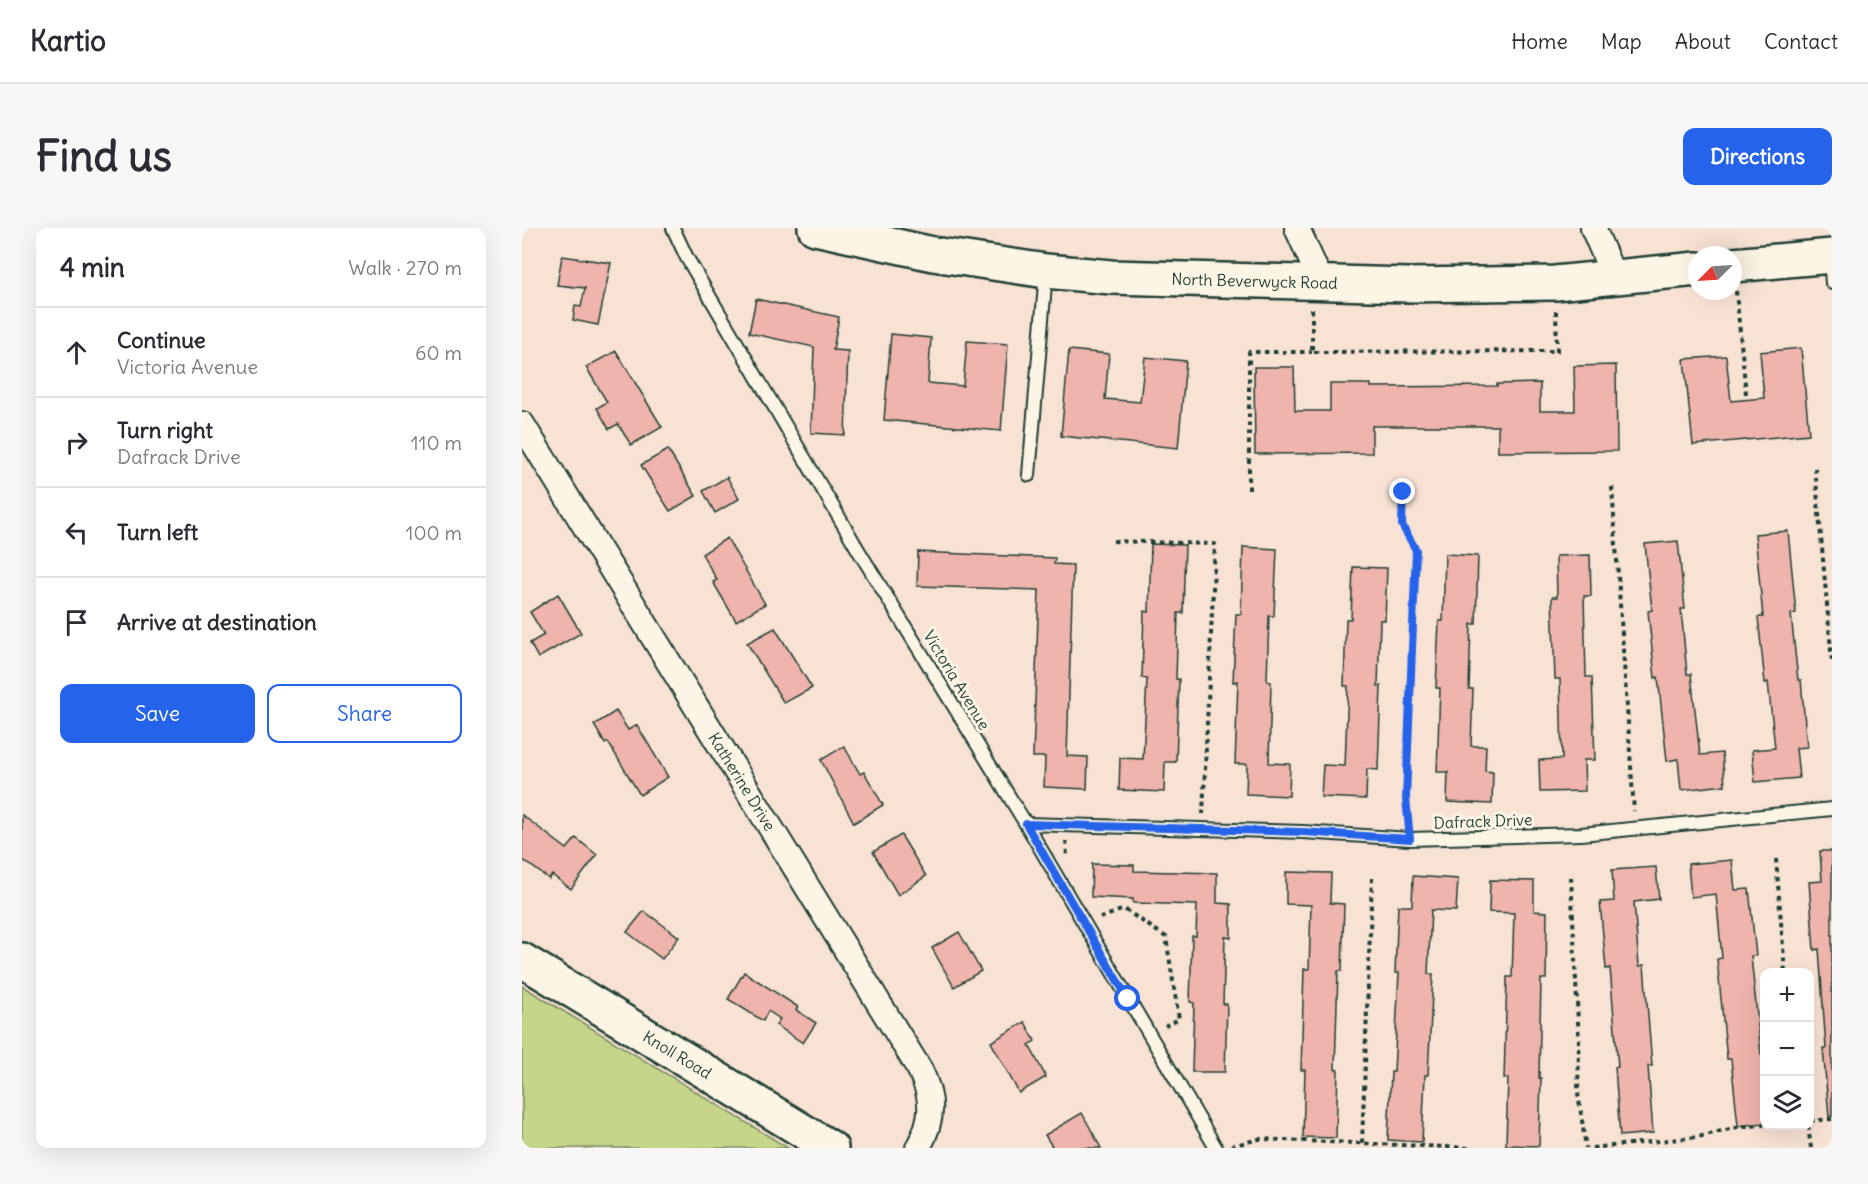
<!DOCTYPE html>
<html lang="en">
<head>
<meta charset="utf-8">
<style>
	body { margin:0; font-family:Delius,sans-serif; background:#f7f7f7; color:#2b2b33 }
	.controls { position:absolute; right:18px; bottom:18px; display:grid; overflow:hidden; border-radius:12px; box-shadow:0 6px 24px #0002 }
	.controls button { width:54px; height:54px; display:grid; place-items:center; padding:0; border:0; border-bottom:2px solid #e1e1e2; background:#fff; color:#2b2b33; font:30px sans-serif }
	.compass { position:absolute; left:1166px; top:18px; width:54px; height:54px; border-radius:50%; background:#fff; box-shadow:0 6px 24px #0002; rotate:246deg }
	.stop { position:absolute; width:18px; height:18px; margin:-14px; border:4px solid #2563eb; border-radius:50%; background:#fff }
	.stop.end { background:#2563eb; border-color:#fff; box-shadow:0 2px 6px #0008 }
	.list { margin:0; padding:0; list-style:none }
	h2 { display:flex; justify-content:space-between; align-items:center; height:78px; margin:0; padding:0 24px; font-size:26px }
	h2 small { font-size:20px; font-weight:400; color:#7c7c81 }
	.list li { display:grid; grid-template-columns:39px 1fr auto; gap:18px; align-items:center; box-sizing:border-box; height:90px; padding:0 24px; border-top:2px solid #e1e1e2 }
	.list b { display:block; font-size:22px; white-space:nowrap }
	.list p { margin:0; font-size:20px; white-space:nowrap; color:#7c7c81 }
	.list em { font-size:20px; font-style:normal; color:#7c7c81 }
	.actions { display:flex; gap:12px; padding:18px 24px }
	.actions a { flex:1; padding:14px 0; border:2px solid #2563eb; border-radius:12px; text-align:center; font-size:21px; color:#2563eb }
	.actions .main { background:#2563eb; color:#fff }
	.icon { flex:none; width:33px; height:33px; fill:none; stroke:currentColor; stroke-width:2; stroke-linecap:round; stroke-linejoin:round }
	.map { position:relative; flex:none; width:1310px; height:920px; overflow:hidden; border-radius:12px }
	header { display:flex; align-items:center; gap:36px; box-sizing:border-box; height:84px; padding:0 30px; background:#fff; border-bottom:2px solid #e1e1e2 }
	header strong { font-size:28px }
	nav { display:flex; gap:33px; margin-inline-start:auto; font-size:21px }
	.intro { display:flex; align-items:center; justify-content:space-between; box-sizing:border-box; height:144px; padding:0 36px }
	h1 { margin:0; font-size:42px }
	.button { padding:15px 27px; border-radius:12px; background:#2563eb; color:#fff; font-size:21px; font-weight:700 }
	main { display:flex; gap:36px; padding:0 36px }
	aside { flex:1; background:#fff; border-radius:12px; box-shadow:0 6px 24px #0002 }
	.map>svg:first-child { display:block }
	.green { fill:#c5d68a; stroke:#728a5f; stroke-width:1.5 }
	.building { fill:#efb4ab; stroke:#1f3d34; stroke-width:1.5 }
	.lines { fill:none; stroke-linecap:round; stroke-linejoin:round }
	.lane-casing { stroke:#1f3d34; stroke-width:16 }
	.street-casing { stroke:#1f3d34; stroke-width:28 }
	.secondary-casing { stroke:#1f3d34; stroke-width:38 }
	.path { stroke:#1f3d34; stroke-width:4; stroke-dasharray:4.5 4.5; stroke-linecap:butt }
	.lane { stroke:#fcf5e5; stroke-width:12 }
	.street { stroke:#fcf5e5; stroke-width:24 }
	.secondary { stroke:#fcf5e5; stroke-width:33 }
	.route { stroke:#2563eb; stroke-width:8 }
	.labels { text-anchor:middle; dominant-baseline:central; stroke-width:6; stroke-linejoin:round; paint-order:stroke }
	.street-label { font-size:16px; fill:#1f3d34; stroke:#fcf5e5 }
</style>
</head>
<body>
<header>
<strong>Kartio</strong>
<nav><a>Home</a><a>Map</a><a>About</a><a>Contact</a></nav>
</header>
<div class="intro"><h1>Find us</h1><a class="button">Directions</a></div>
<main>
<aside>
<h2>4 min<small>Walk · 270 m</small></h2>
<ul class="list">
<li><svg class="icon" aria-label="ahead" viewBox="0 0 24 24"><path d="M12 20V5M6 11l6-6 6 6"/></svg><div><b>Continue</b><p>Victoria Avenue</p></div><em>60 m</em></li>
<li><svg class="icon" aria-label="right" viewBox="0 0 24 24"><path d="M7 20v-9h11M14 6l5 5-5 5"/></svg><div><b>Turn right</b><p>Dafrack Drive</p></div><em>110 m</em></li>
<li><svg class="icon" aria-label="left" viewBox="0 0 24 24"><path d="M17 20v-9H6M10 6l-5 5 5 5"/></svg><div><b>Turn left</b></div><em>100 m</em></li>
<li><svg class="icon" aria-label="arrive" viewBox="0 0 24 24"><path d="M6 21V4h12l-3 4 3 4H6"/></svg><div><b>Arrive at destination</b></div></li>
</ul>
<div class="actions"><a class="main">Save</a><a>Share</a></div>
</aside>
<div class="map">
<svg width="1310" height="920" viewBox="0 0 1310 920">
	<rect width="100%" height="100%" fill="#f8e2d4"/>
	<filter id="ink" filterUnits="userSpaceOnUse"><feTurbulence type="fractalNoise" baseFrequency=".0167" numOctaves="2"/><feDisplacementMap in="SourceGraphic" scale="12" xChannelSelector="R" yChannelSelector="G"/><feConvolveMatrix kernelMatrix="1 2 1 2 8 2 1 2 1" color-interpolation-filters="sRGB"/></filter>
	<g filter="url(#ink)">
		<polygon class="green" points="0,758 266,920 0,920"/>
		<g class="building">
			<polygon points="40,28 89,35 76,97 51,92 53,78 59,79 63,60 35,57"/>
			<polygon points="234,71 317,89 311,122 326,123 323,207 289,205 292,119 227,105"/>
			<polygon points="369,106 409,110 406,155 441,158 445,113 486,116 479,203 362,192"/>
			<polygon points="1279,120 1287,206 1171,217 1162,131 1204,128 1209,173 1242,170 1238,124"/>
			<polygon points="547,122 587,126 583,171 618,174 623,129 664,133 656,220 539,208"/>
			<polygon points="94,123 140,199 109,217 96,196 87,201 75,180 85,174 64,139"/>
			<polygon points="1094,137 1095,223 976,224 976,198 850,198 850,225 733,226 732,139 772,139 773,183 808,183 808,156 849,156 849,159 975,158 975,156 1018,155 1018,183 1053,183 1052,138"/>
			<polygon points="146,222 174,268 148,283 119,237"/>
			<polygon points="205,249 217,271 193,285 181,263"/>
			<polygon points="1266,303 1274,385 1269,386 1276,452 1279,452 1285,519 1274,520 1277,550 1233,554 1230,522 1253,520 1246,454 1243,455 1236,389 1241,389 1233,306"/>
			<polygon points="205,310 243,376 214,393 191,354 195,352 180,326"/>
			<polygon points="1156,313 1163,381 1159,381 1165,446 1169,446 1178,527 1200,525 1203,557 1159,562 1156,531 1145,533 1136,449 1133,450 1126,383 1130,382 1123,316"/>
			<polygon points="629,316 663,317 661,385 656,385 654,451 657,451 654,534 643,534 642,564 597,562 598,530 621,531 625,451 620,450 622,383 627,384"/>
			<polygon points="721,319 755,321 752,388 747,388 745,453 749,454 747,535 768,536 767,568 724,566 725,536 713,536 716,453 711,454 714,386 719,386"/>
			<polygon points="396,324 533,330 532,336 551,337 545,528 566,529 565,561 522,559 523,529 511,529 517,362 395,358"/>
			<polygon points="923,326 956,328 954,396 949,396 947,461 951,461 949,518 964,518 963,543 971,544 970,576 925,574 926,544 915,544 918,460 914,460 917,393 921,393"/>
			<polygon points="1068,327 1069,368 1062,368 1064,449 1070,449 1073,532 1062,532 1063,563 1018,564 1017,532 1040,531 1038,451 1033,451 1030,369 1035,369 1034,328"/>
			<polygon points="831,339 865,340 863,392 858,392 856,458 859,458 856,542 845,541 844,571 799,569 801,537 823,538 826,458 822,458 824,391 829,391"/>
			<polygon points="36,366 59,405 16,430 8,415 22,407 8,384"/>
			<polygon points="253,400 290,460 262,475 225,415"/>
			<polygon points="94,483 106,502 115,497 146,549 118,567 86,514 83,516 72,497"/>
			<polygon points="322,518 338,546 342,544 361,577 332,595 299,532"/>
			<polygon points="0,587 45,621 54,610 75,627 49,661 30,647 27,651 0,631"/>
			<polygon points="379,607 404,648 376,667 351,624"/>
			<polygon points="1298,623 1310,623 1310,888 1307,889 1301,820 1304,820 1297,721 1292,722 1287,654 1300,653"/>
			<polygon points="1210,632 1213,662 1227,661 1234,728 1229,728 1239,826 1242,826 1242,895 1216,898 1209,831 1205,831 1195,731 1200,730 1194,666 1169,669 1166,636"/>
			<polygon points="570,636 612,637 612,643 695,645 695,675 709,676 709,710 703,709 701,776 705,776 703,844 670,844 672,775 668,774 670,708 674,708 675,677 611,675 611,671 569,669"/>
			<polygon points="1134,639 1137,671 1112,674 1117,738 1122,737 1130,838 1126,838 1131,905 1098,908 1093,839 1096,839 1088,740 1084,741 1078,674 1092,673 1090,642"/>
			<polygon points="764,644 809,645 808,675 822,676 820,743 816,743 813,841 816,842 814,910 781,909 783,842 779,842 782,741 787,741 789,677 764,676"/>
			<polygon points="891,648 936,651 934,683 909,682 906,746 911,746 906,847 903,847 900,914 866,912 869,844 872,844 877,745 873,745 876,678 890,678"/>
			<polygon points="968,652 1012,653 1012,683 1025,684 1024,751 1019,751 1017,850 1019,850 1017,918 984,917 986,850 982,851 985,749 990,749 992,685 967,684"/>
			<polygon points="122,683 157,709 140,731 105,704"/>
			<polygon points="437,704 459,743 432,759 410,720"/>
			<polygon points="222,744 276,779 274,782 294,795 281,815 254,797 258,791 246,783 241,793 206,771"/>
			<polygon points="503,794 513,813 507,817 524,849 497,865 469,814"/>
			<polygon points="560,885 579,920 531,920 523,907"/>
		</g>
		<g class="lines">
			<g class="lane-casing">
				<g id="lane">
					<polyline points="151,0 165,30 338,325 504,596 694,920"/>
					<polyline points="1308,29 1310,55"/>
					<polyline points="507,247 524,44"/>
					<polyline points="504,596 781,604 888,611 1059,606 1310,581"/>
				</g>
			</g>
			<g class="street-casing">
				<g id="street">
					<polyline points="775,0 799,54"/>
					<polyline points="1071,0 1092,49"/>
					<path id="s1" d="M0 196 398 842C412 871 412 890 396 920"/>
				</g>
			</g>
			<g class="secondary-casing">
				<g id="secondary">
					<path id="s2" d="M293 0 411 26 524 43 589 49 886 57 1033 55 1175 41"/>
					<polyline points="1211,37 1310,28"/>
					<path id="s3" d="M0 732 309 920"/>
				</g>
			</g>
			<g class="path">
				<polyline points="1214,63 1224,166"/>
				<polyline points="790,81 790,124 1035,123 1034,83"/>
				<polyline points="1293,240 1310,434"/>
				<polyline points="1090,259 1112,583"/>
				<polyline points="727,262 727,124 790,124"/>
				<polyline points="881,264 880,297 894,322 884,570 887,596"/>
				<polyline points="591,313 693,316 681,586"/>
				<polyline points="544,613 545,629"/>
				<polyline points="1254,631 1263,744"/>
				<polyline points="1049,649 1057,815 1056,865 1064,920"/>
				<polyline points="578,690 602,681 644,709 657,791 643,798"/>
				<polyline points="1288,893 1310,891"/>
				<polyline points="1286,898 1289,920"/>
				<polyline points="840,915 850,650"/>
				<polyline points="709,918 737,911 949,920"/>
				<polyline points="1070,920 1176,909 1215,899 1242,897"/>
			</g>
			<use href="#lane" class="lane"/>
			<use href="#street" class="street"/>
			<use href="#secondary" class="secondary"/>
		</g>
	</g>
	<g class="lines" filter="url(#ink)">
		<polyline class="route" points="606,771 504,596 781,604 888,611 884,570 894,322 880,297 881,264"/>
	</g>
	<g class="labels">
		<g class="street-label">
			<text stroke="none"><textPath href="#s2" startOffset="444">North Beverwyck Road</textPath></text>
			<text transform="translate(435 452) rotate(59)">Victoria Avenue</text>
			<text stroke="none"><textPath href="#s1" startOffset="420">Katherine Drive</textPath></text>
			<text transform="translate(961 593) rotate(-2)">Dafrack Drive</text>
			<text stroke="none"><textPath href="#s3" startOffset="182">Knoll Road</textPath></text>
		</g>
	</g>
</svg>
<div class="controls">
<button>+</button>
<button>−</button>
<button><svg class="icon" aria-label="layers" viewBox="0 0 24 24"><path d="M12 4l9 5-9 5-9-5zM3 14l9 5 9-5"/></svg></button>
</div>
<svg class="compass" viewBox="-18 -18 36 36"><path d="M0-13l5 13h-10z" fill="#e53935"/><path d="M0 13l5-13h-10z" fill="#7c7c81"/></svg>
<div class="stop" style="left:606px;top:771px"></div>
<div class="stop end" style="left:881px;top:264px"></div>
</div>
</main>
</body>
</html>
